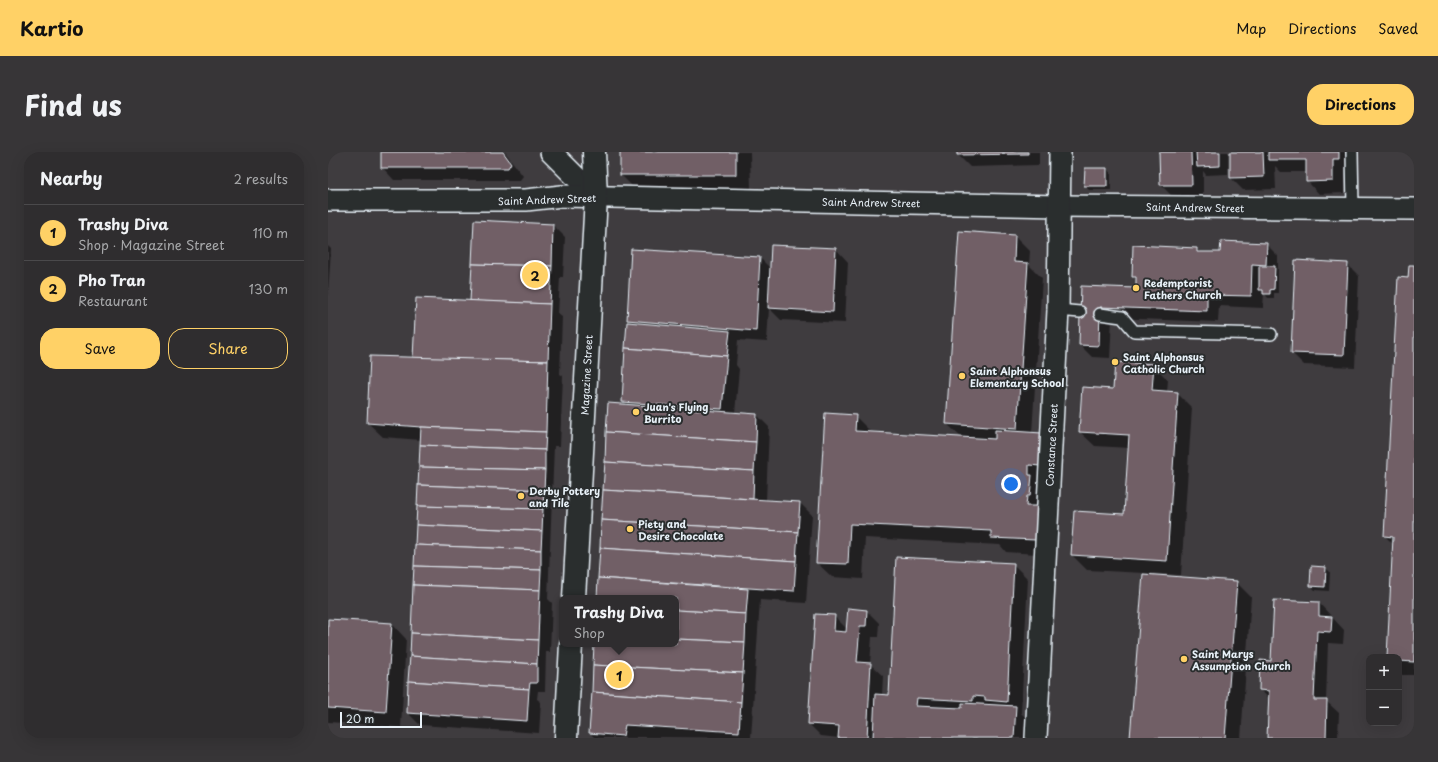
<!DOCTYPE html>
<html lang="en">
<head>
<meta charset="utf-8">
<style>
	body { margin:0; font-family:"Playpen Sans",sans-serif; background:#373537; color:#f1f3f6 }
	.controls { position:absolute; right:12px; bottom:12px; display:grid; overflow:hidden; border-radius:8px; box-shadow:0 4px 16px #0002 }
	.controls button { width:36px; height:36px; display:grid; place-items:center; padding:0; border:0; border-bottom:1px solid #4a494b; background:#2f2d2f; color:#f1f3f6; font:20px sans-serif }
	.scale { position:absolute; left:12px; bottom:10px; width:82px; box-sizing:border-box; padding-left:4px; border:2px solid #e8f1f8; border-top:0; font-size:11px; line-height:14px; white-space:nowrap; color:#e8f1f8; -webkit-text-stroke:3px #2a2d2e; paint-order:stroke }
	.you { position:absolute; left:683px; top:332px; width:14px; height:14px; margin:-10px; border:3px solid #fff; border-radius:50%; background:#1a73e8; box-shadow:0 0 0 6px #1a73e833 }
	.badge { display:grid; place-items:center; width:26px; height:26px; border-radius:50%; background:#ffd166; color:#111; font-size:13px; font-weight:700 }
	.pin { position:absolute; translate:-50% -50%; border:2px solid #fff; box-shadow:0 1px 4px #0006 }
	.popup { position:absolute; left:231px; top:443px; width:120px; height:52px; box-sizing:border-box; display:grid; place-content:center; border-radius:8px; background:#2f2d2f; filter:drop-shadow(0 1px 3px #0005); font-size:13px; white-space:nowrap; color:#a7a8aa }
	.popup b { font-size:15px; color:#f1f3f6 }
	.popup::after { content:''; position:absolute; left:50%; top:100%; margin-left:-8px; border:8px solid transparent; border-top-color:#2f2d2f }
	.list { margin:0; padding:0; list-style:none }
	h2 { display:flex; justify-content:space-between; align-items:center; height:52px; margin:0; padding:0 16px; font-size:17px }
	h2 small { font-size:13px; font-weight:400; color:#a7a8aa }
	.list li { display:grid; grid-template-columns:26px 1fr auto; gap:12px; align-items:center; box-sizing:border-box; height:56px; padding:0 16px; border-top:1px solid #4a494b }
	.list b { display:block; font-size:15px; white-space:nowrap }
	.list p { margin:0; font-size:13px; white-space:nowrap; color:#a7a8aa }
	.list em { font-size:13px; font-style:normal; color:#a7a8aa }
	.actions { display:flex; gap:8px; padding:12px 16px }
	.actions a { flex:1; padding:9px 0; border:1px solid #ffd166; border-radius:16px; text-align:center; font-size:14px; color:#ffd166 }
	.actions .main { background:#ffd166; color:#111 }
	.map { position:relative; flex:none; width:1086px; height:586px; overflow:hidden; border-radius:16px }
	header { display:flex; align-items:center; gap:24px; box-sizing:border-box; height:56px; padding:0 20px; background:#ffd166; color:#111 }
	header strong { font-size:19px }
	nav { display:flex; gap:22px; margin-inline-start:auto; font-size:14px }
	.intro { display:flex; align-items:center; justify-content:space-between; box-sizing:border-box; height:96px; padding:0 24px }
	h1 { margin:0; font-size:28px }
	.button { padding:10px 18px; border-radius:16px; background:#ffd166; color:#111; font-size:14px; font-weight:700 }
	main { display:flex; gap:24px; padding:0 24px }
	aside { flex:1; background:#2f2d2f; border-radius:16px; box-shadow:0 4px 16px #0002 }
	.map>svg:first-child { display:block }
	.shadow { fill:#0007 }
	.building { fill:#715f66; stroke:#e8f1f8 }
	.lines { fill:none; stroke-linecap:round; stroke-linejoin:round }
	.service-casing { stroke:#e8f1f8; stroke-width:14 }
	.minor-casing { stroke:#e8f1f8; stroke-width:24 }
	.tertiary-casing { stroke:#e8f1f8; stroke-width:25 }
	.service { stroke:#2a2d2e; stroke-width:11 }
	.minor { stroke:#2a2d2e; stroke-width:21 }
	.tertiary { stroke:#2a2d2e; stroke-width:22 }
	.poi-dot { fill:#ffd166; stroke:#2a2d2e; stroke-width:1.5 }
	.labels { text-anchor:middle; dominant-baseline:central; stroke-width:4; stroke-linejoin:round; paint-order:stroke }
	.street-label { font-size:10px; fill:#e8f1f8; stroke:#2a2d2e }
	.poi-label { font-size:10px; font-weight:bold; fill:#e8f1f8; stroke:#2a2d2e; text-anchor:start }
</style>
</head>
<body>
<header>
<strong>Kartio</strong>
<nav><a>Map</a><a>Directions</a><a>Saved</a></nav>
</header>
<div class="intro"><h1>Find us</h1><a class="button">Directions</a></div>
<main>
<aside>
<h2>Nearby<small>2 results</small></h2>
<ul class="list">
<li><span class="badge">1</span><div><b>Trashy Diva</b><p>Shop · Magazine Street</p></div><em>110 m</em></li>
<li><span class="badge">2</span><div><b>Pho Tran</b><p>Restaurant</p></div><em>130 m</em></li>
</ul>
<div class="actions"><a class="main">Save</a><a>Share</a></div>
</aside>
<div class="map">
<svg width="1086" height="586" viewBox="0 0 1086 586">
	<rect width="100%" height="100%" fill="#3f3c3f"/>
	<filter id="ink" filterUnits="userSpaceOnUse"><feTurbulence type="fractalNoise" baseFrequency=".025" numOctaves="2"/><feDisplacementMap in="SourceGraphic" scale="8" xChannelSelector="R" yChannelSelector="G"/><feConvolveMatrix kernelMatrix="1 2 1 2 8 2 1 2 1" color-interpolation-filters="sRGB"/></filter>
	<g filter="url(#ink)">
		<g class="shadow">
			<polygon points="54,0 177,0 195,24 192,28 66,28 54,15"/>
			<polygon points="293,0 422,0 423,37 308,38 293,23"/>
			<polygon points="630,0 711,0 711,13 642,15 630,3"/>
			<polygon points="832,0 900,0 900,22 878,23 875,19 875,44 845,45 833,33"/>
			<polygon points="903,0 1017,0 1023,6 1023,18 1017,18 1017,41 991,42 979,29 979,20 953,20 947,14 948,37 915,38 903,26"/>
			<polygon points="779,17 783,21 783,38 761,38 757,34"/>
			<polygon points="225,73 237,85 235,125 232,125 230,162 234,165 232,222 235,224 232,294 226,294 220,447 224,451 222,500 218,500 217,539 210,539 209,547 213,550 211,581 92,573 80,561 93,288 55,285 40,271 86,206"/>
			<polygon points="632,80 687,84 702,99 701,113 714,126 704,281 714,282 723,403 678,400 672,393 537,386 535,427 504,425 489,411 527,264 542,279 542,281 634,286 619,272"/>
			<polygon points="938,92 950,104 950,141 946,141 946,146 940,146 936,141 935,156 891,154 890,170 784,166 782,206 764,205 752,193 754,135 809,137 809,129 805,124 869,97 873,101 893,102"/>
			<polygon points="0,94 3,97 0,144"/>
			<polygon points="444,94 508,97 520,110 517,171 453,168 441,156 439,190 410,188 408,213 411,217 407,261 429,263 441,275 438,349 472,351 484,363 478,451 432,448 423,586 308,585 308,586 267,586 262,581 267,492 348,492 348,446 270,446 281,252 299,253 295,249 304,171 300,168 432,106 443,117"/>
			<polygon points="1019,112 1031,124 1027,215 976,213 964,201"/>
			<polygon points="1086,114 1086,523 1074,523 1071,519 1071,505 1060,505 1066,393 1057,384 1081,127"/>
			<polygon points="825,213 840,228 839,240 849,241 864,256 853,423 759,418 744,403 797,363 801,296 767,294 752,280 786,238"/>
			<polygon points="685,412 700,427 693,561 702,570 701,586 511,586 493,584 481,572 506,464 519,477 539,459 551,471 550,485 544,485 542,512 555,524 554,543 561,544"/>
			<polygon points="998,416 1002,420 1001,439 987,438 983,434"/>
			<polygon points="908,430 923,445 913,586 803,586"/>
			<polygon points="991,451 1016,478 1015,492 1000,491 998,549 1011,561 1010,586 940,586 942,547 932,538 944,510"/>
			<polygon points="0,468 64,472 78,487 73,575 0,570"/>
		</g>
		<g class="building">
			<polygon points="53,0 175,0 183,11 180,16 53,16"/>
			<rect x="292" y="0" width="116" height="23"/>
			<polygon points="629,0 700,0 700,2 629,3"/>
			<polygon points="831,0 863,0 864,33 832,33"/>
			<polygon points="868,0 892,0 892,14 869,15"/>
			<polygon points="902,0 935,0 936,25 902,26"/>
			<polygon points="940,0 1011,0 1011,7 1005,7 1005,29 978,30 978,8 940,8"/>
			<polygon points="757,16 779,16 779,34 756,34"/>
			<polygon points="146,68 225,72 224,114 144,112"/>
			<polygon points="631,79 687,83 686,110 700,111 689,277 618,272"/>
			<polygon points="893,89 939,91 938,113 924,112 923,144 879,143 879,159 772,155 771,194 751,193 753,134 808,136 808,125 804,125 805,93 869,96 869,100 892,100"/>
			<polygon points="443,93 508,96 505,160 440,156"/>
			<polygon points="303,97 432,105 428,179 299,168"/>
			<polygon points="967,108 1020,111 1016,203 963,201"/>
			<polygon points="144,112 224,114 222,152 142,149"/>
			<polygon points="1081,113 1086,113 1086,510 1071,509 1071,505 1059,505 1065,385 1056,384 1070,125 1080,126"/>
			<polygon points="931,114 947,114 946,137 942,138 942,142 935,142 935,138 931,138"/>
			<polygon points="88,146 222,152 220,209 85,206"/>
			<polygon points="299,170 402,179 399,204 297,196"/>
			<polygon points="297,196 399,204 394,257 294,250"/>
			<polygon points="42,204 220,209 218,280 93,275 39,271"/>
			<polygon points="787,210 826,212 824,238 850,240 839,409 743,403 746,359 796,362 801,283 751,280 754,235 785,237"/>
			<polygon points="280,251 429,262 428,290 278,280"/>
			<polygon points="497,261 528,263 527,279 667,287 667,278 714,281 712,314 701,313 701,323 704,323 702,344 699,344 698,354 710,354 708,388 663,386 663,379 522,372 520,412 488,411"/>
			<polygon points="93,275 218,280 217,298 92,293"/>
			<polygon points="278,280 428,290 426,319 277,310"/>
			<polygon points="92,293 217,298 217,318 91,315"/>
			<polygon points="277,310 426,319 425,347 275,338"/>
			<polygon points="91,315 217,318 216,338 90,333"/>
			<polygon points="90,333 216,338 215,357 89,354"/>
			<polygon points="275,338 472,350 470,380 273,368"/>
			<polygon points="89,354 215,357 214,379 88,373"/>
			<polygon points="273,368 470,380 468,409 272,396"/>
			<polygon points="88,373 214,379 213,398 87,393"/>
			<polygon points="87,393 213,398 213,418 86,414"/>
			<polygon points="272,396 468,409 466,439 270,426"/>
			<polygon points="568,405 686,411 679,550 657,548 657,545 645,544 645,549 589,546 588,554 634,556 634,551 688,554 686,586 545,586 547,542 561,543"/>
			<polygon points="86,414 213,418 212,438 85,433"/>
			<polygon points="983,414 998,415 997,435 982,434"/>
			<polygon points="815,422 909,429 897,586 802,586"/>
			<polygon points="270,426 420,437 418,462 348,458 348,446 269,446"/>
			<polygon points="85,433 212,438 210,488 83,481"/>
			<polygon points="946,448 991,450 991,464 1004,465 1003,480 989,479 986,548 999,548 998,586 939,586 941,539 931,538 932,508 943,509"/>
			<polygon points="520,456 539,458 538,474 532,474 529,510 543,511 539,586 510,586 511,574 480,572 487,462 507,463 506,479 518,480"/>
			<polygon points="348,458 418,462 417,490 348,487"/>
			<polygon points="0,467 64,471 58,560 0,556"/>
			<polygon points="83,481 210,488 209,512 82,504"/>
			<polygon points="348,487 417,490 415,521 265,513 266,492 348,492"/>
			<polygon points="82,504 209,512 209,531 202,531 201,537 80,529"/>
			<polygon points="265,513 415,521 413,550 264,540"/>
			<polygon points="80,529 201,537 199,569 79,561"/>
			<polygon points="264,540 413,550 411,580 297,573 295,584 261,581"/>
		</g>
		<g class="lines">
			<g class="service-casing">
				<g id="service">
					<polyline points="1024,0 1025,56"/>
					<polyline points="730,158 752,160"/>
					<polyline points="772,162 794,165 806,179 943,182"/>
				</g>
			</g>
			<g class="minor-casing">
				<g id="minor">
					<polyline points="223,0 268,45"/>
					<polyline points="0,48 198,48 234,44 732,54 1086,57"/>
					<polyline points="708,586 730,158 732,0"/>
				</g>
			</g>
			<g class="tertiary-casing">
				<g id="tertiary">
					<polyline points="246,446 268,45 266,0"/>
					<polyline points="238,586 243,492"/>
				</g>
			</g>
			<use href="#service" class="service"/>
			<use href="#minor" class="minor"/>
			<use href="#tertiary" class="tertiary"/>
		</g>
	</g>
	<g class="poi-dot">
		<circle cx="808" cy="136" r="4"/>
		<circle cx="787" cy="210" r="4"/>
		<circle cx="634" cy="224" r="4"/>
		<circle cx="308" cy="260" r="4"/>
		<circle cx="193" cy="344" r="4"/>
		<circle cx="302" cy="377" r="4"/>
		<circle cx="856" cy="507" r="4"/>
	</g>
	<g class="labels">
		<g class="street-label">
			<text transform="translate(219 47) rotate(-2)">Saint Andrew Street</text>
			<text transform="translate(543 50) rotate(1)">Saint Andrew Street</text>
			<text transform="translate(867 55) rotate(1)">Saint Andrew Street</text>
			<text transform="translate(258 223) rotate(-87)">Magazine Street</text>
			<text transform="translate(723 293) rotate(-87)">Constance Street</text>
		</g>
		<g class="poi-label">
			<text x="816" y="130">Redemptorist<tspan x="816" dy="12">Fathers Church</tspan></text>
			<text x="795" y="204">Saint Alphonsus<tspan x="795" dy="12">Catholic Church</tspan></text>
			<text x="642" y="218">Saint Alphonsus<tspan x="642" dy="12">Elementary School</tspan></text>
			<text x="316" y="254">Juan's Flying<tspan x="316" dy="12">Burrito</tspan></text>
			<text x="201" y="338">Derby Pottery<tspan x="201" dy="12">and Tile</tspan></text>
			<text x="310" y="371">Piety and<tspan x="310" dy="12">Desire Chocolate</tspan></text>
			<text x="864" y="501">Saint Marys<tspan x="864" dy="12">Assumption Church</tspan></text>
		</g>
	</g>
</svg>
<div class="controls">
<button>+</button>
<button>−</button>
</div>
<div class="scale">20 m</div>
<div class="you"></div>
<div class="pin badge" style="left:291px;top:523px">1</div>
<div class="popup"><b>Trashy Diva</b>Shop</div>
<div class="pin badge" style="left:207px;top:123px">2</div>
</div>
</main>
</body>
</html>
